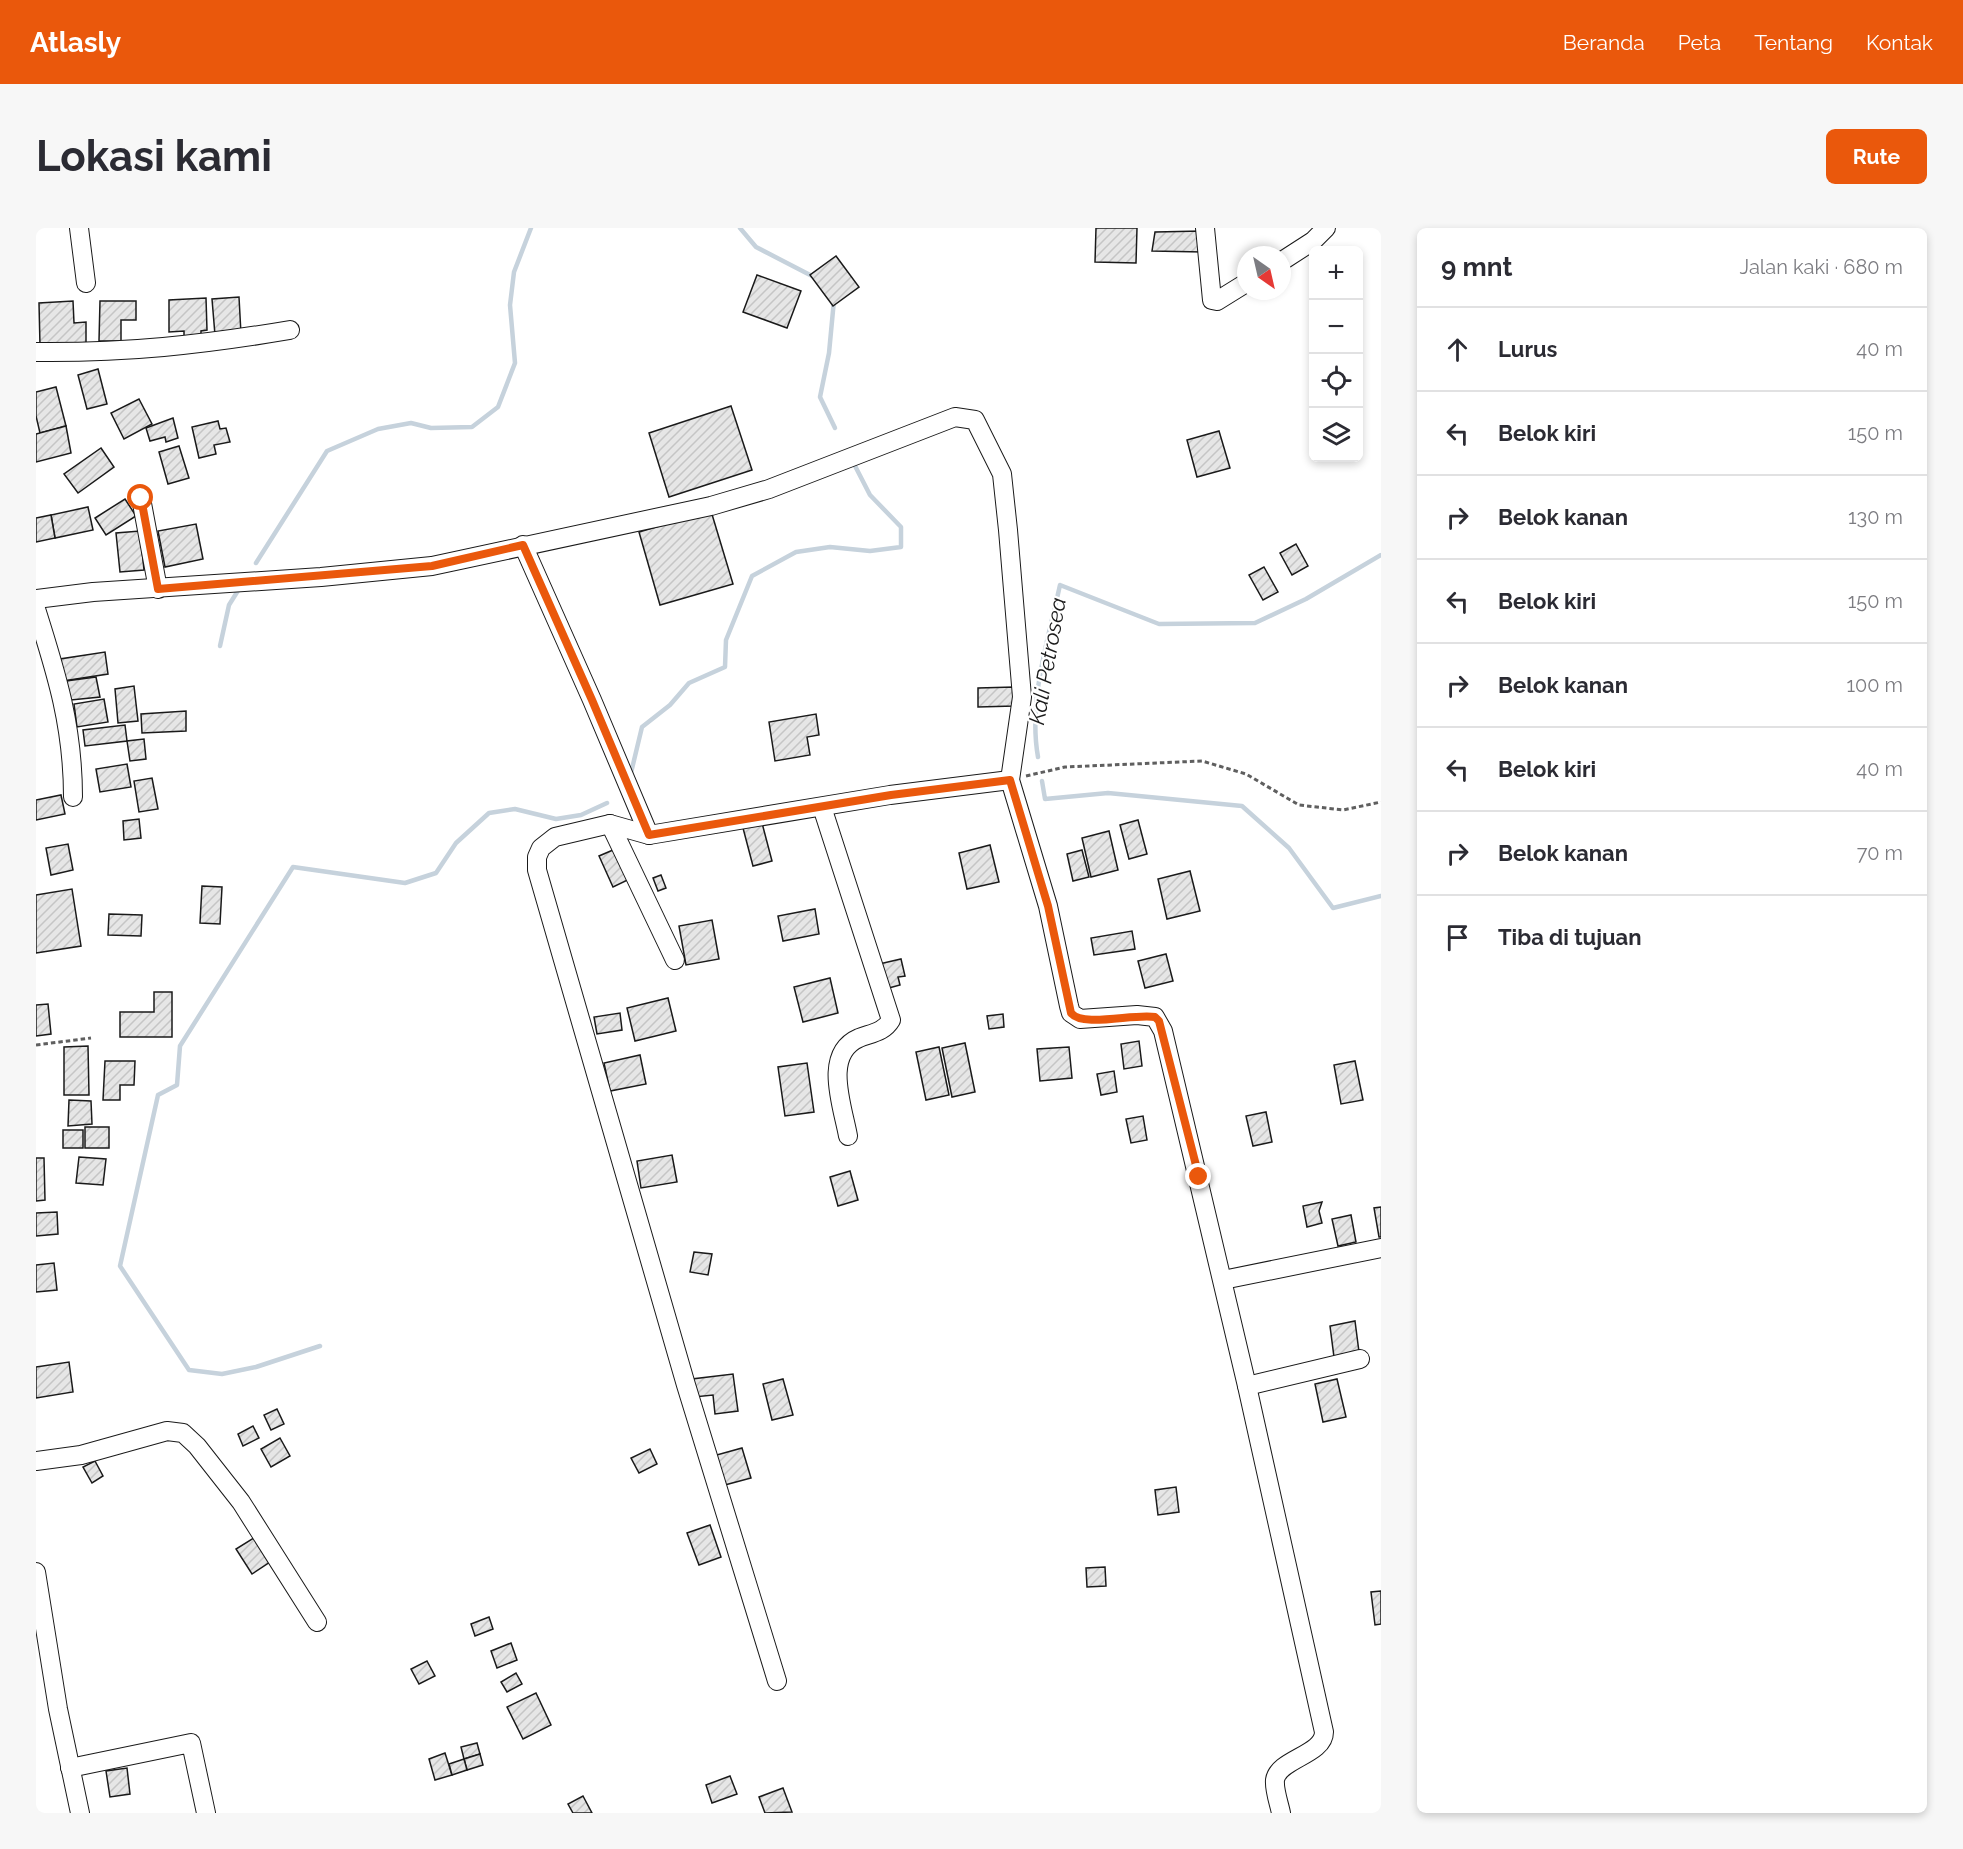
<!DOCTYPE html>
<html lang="id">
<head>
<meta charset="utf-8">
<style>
	body { margin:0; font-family:Raleway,sans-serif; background:#f7f7f7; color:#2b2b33 }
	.controls { position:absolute; right:18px; top:18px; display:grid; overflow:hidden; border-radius:9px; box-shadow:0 3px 9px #0003 }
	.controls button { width:54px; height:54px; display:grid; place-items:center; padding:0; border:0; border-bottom:2px solid #e1e1e2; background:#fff; color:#2b2b33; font:30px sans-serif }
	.compass { position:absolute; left:1201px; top:18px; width:54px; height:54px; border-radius:50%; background:#fff; box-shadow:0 3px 9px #0003; rotate:146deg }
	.stop { position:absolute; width:18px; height:18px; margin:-14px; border:4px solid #ea580c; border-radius:50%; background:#fff }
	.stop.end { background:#ea580c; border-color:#fff; box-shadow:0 2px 6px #0008 }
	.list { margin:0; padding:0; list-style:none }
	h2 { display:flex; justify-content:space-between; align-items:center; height:78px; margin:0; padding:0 24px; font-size:26px }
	h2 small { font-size:20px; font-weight:400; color:#7c7c81 }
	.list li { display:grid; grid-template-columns:39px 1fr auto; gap:18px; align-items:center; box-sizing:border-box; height:84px; padding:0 24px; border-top:2px solid #e1e1e2 }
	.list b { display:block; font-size:22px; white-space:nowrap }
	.list em { font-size:20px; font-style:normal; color:#7c7c81 }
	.icon { flex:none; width:33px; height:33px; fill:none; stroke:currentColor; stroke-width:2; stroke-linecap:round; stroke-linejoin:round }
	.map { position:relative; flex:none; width:1345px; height:1585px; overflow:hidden; border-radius:9px }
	header { display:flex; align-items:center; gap:36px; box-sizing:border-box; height:84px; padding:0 30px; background:#ea580c; color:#fff }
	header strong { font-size:28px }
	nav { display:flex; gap:33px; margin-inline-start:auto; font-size:21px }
	.intro { display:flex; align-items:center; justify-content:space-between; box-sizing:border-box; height:144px; padding:0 36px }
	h1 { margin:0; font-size:42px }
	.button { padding:15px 27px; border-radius:9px; background:#ea580c; color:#fff; font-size:21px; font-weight:700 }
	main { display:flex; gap:36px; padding:0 36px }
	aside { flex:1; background:#fff; border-radius:9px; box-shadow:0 3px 9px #0003 }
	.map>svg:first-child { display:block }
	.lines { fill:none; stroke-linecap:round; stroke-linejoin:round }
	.stream { stroke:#c6d2dc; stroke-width:4.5 }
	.building { fill:url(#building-hatch); stroke:#1a1a1a; stroke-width:1.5 }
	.minor-casing { stroke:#1a1a1a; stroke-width:20 }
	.path { stroke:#5f5f5f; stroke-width:3; stroke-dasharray:4.5 3; stroke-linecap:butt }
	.minor { stroke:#fff; stroke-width:18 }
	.route { stroke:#ea580c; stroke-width:8 }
	.labels { text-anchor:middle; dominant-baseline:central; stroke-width:4.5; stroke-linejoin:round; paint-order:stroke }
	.water-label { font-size:22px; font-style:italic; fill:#1a1a1a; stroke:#fff }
</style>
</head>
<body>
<header>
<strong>Atlasly</strong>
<nav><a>Beranda</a><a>Peta</a><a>Tentang</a><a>Kontak</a></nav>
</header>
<div class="intro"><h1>Lokasi kami</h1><a class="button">Rute</a></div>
<main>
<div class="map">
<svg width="1345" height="1585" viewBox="0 0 1345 1585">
	<defs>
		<pattern id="building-hatch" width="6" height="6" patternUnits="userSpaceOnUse" patternTransform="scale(1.5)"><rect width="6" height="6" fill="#e6e6e6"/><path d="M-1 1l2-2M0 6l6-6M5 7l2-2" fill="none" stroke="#c5c5c5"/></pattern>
	</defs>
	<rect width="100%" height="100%" fill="#fff"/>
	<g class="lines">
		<g class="stream">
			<polyline points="704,0 720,19 778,49"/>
			<polyline points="798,72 793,125 784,169 799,200"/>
			<polyline points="220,335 291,223 342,201 375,195 395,200 436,199 462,179 479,135 474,77 478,44 495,0"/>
			<polyline points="184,418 193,377 203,361"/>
			<path d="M1002 529C992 473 1012 412 1024 357L1123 396 1219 395 1270 371 1345 327"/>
			<polyline points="594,549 606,499 634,477 653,455 689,439 690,412 716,348 760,324 794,319 834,323 865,319 865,299 834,267 817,234"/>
			<polyline points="1006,553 1009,571 1072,565 1206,578 1253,620 1297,680 1345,668"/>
			<polyline points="284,1118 220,1139 186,1146 153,1142 84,1038 122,867 141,857 144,818 257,639 369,655 400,645 420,615 453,585 479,581 520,591 545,587 571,575"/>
		</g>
	</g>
	<g class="building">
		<polygon points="1060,0 1101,0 1100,35 1059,34"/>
		<polygon points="1166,3 1167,24 1116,23 1119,4"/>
		<polygon points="800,28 823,59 797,78 774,47"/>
		<polygon points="721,47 765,63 751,100 707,84"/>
		<polygon points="203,69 205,106 179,107 176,71"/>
		<polygon points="170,70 171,102 165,103 165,109 148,109 148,103 133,104 133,72"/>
		<polygon points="37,73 38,95 50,94 50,116 4,118 3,75"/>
		<polygon points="64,73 100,73 100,92 85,92 85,113 63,113"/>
		<polygon points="62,141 71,176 51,181 42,147"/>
		<polygon points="20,159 30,198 4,205 0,188 0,164"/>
		<polygon points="103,171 116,196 88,211 75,185"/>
		<polygon points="695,178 716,242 633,269 613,205"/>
		<polygon points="137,190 142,210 130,214 129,209 114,213 110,200"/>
		<polygon points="182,193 184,201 190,200 194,214 178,217 180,226 163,230 156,199"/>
		<polygon points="30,198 35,225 0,234 0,206"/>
		<polygon points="1183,203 1194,240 1161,249 1151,212"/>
		<polygon points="143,218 153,250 132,256 123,224"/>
		<polygon points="65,220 78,239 42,265 28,246"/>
		<polygon points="89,271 100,288 70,307 59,290"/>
		<polygon points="52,279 57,302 19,310 15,287"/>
		<polygon points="675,283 697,356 624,377 603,304"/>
		<polygon points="15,287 19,310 0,314 0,290"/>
		<polygon points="160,296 167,331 129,339 122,303"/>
		<polygon points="104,303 108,342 84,344 80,305"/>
		<polygon points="1260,316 1272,338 1256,347 1244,325"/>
		<polygon points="1228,339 1242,364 1227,372 1213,347"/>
		<polygon points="69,424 72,446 27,453 24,431"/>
		<polygon points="60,449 64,469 35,472 30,453"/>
		<polygon points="98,458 102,493 82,495 79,461"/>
		<polygon points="978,459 978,478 942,479 942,460"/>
		<polygon points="68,471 72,494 41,499 38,476"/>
		<polygon points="150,483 150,503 106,505 105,486"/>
		<polygon points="780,486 783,507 771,509 774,527 739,533 733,494"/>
		<polygon points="89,497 91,513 49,518 47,502"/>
		<polygon points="108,511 110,531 94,533 91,513"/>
		<polygon points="91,536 95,559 64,564 60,541"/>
		<polygon points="116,550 122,581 103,584 98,553"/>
		<polygon points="25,567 29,586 0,592 0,572"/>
		<polygon points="103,591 105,610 88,612 87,593"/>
		<polygon points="1102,592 1111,626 1093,631 1084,597"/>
		<polygon points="726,595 736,633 717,638 707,600"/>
		<polygon points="1073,603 1082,642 1055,649 1046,610"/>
		<polygon points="32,616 37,642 15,647 10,620"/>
		<polygon points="954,617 963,654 931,661 923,625"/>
		<polygon points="584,619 598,649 577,659 563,628"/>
		<polygon points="1046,622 1053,649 1037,653 1031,626"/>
		<polygon points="1154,643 1164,683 1131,691 1122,651"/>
		<polygon points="625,647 630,660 622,663 617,650"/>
		<polygon points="166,658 186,659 184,696 164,695"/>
		<polygon points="36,661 45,718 0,725 0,667"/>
		<polygon points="779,681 783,706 747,713 742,688"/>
		<polygon points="73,686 106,687 105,708 72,707"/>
		<polygon points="676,692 683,731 650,737 643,698"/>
		<polygon points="1096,703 1099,721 1058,727 1055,710"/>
		<polygon points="1130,726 1137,753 1109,760 1102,733"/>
		<polygon points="865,731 869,748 862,749 864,757 849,761 843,736"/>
		<polygon points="794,750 802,785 767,794 758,759"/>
		<polygon points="118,764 136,764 136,809 84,809 84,784 118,784"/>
		<polygon points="632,770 640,803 599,813 591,780"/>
		<polygon points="12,776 15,806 0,808 0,777"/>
		<polygon points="584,785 586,802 561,806 558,789"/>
		<polygon points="967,786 968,799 953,801 951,788"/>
		<polygon points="1103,813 1106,838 1088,841 1085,816"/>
		<polygon points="929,815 939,864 916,869 906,820"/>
		<polygon points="52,818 53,867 28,867 28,819"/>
		<polygon points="903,819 913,867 890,872 880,824"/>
		<polygon points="1033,819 1036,850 1004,853 1001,821"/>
		<polygon points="604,827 610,856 574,863 568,835"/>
		<polygon points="69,833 99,833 98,857 84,857 84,872 67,872"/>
		<polygon points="1319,833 1327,872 1305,876 1298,837"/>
		<polygon points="771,835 778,884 749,888 742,839"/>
		<polygon points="1078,843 1081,864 1065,867 1061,846"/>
		<polygon points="33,872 55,873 56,896 32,898"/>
		<polygon points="1230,884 1236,914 1217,918 1210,888"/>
		<polygon points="1107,888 1111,912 1095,915 1090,891"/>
		<rect x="49" y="899" width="24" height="21"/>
		<rect x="27" y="902" width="20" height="18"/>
		<polygon points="636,927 641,954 605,960 601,933"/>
		<polygon points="43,929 70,931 67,957 40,955"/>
		<polygon points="0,930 8,930 9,972 0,973"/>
		<polygon points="814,943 822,972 802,978 794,949"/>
		<polygon points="1286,974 1283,983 1286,995 1271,999 1267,978"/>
		<polygon points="1345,979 1345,1009 1343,1009 1338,980"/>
		<polygon points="21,984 22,1006 0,1008 0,985"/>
		<polygon points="1315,987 1320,1014 1302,1018 1296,991"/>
		<polygon points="658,1024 676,1026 672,1047 654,1044"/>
		<polygon points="18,1035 21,1062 0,1064 0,1037"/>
		<polygon points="1319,1093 1323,1124 1298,1129 1294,1098"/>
		<polygon points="33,1134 37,1164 0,1170 0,1139"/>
		<polygon points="697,1146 702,1183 679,1186 677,1167 658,1169 656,1151"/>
		<polygon points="747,1151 757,1187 736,1192 727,1156"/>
		<polygon points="1301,1151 1310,1189 1287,1194 1279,1156"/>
		<polygon points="241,1181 248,1196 235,1202 228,1187"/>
		<polygon points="217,1198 223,1210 207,1218 202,1206"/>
		<polygon points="244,1210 254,1228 235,1239 225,1221"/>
		<polygon points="706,1220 715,1250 685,1258 677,1228"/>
		<polygon points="614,1221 621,1236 603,1245 595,1230"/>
		<polygon points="59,1233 67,1248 56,1255 47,1239"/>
		<polygon points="1140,1259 1143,1284 1122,1287 1119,1262"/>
		<polygon points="674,1297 685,1329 663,1337 651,1305"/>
		<polygon points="221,1308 237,1332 216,1346 200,1321"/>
		<polygon points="1069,1339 1070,1358 1051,1359 1050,1340"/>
		<polygon points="1345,1363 1345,1396 1339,1397 1335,1364"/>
		<polygon points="453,1389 457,1401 439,1408 435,1396"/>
		<polygon points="475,1415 481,1432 461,1440 455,1423"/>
		<polygon points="391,1433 399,1448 383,1456 375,1441"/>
		<polygon points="480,1445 486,1456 471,1464 465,1454"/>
		<polygon points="500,1465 515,1497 487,1511 471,1479"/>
		<polygon points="441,1515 444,1526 428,1531 425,1519"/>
		<polygon points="409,1525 416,1547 399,1552 393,1531"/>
		<polygon points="444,1526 447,1537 431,1542 428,1531"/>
		<polygon points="428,1531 431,1542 416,1547 413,1536"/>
		<polygon points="91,1540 94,1566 74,1569 70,1543"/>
		<polygon points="694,1548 701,1566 676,1575 670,1557"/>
		<polygon points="747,1560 756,1584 729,1585 723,1569"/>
		<polygon points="547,1568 556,1585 537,1585 532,1576"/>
	</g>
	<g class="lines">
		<g class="minor-casing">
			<g id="minor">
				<polyline points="43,0 50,55"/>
				<polyline points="1169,0 1176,72 1181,73 1210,55"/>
				<polyline points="1246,33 1277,13 1290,0"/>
				<path d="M0 124C90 125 165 117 254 102"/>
				<polyline points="105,270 122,361"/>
				<polyline points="487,317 556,472 613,607"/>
				<path d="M0 371 57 364 285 349 396 338 675 278 733 261 919 189 939 192 966 246 972 302 986 469 974 552 1012 678 1033 778 1035 785 1044 791 1101 787 1119 789 1127 803 1211 1158 1288 1504C1288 1527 1242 1531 1239 1552 1238 1562 1243 1575 1245 1585"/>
				<path d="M0 381C21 447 37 499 37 569"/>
				<path d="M786 579 855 792C848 804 836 805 823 810 786 826 807 879 812 908"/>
				<polyline points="574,596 639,732"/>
				<polyline points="1187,1052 1345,1020"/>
				<polyline points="1211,1158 1324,1131"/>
				<polyline points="0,1233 45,1227 131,1203 147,1205 161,1218 205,1274 281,1394"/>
				<polyline points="0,1344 22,1481 44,1585"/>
				<polyline points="741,1453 650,1157 501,642 501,629 505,620 519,609 574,596 613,607 854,567 974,552"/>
				<polyline points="34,1540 155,1515 170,1585"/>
			</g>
		</g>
		<g class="path">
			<polyline points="990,548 1029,539 1166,533 1210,546 1263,577 1307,582 1345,574"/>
			<polyline points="0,817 55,810"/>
		</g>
		<use href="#minor" class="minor"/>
	</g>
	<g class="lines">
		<path class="route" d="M105 270 122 361 396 338 487 317 556 472 613 607 855 567 974 552 1012 678 1035 785C1047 800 1099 785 1119 789L1123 793 1163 949"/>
	</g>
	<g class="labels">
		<g class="water-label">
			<text transform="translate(1011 433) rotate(-80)">Kali Petrosea</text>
		</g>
	</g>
</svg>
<div class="controls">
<button>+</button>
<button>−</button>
<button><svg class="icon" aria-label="locate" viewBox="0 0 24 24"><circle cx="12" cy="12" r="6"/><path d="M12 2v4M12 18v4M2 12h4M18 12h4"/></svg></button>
<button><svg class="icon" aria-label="layers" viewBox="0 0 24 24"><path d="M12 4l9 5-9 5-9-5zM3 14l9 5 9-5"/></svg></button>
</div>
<svg class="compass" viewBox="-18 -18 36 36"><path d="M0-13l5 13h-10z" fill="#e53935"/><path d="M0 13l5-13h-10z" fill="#7c7c81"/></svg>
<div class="stop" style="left:105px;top:270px"></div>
<div class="stop end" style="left:1163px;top:949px"></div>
</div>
<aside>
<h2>9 mnt<small>Jalan kaki · 680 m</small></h2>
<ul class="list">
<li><svg class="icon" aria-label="ahead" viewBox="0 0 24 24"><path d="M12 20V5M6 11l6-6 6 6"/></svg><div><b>Lurus</b></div><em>40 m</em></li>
<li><svg class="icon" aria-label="left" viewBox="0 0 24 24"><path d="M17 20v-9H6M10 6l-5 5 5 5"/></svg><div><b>Belok kiri</b></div><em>150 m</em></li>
<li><svg class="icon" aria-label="right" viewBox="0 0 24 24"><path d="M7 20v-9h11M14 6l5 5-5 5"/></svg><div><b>Belok kanan</b></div><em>130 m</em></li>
<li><svg class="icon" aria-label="left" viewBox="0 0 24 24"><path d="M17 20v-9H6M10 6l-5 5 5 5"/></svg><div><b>Belok kiri</b></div><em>150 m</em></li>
<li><svg class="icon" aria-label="right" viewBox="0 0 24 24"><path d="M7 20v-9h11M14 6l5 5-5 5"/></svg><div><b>Belok kanan</b></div><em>100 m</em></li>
<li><svg class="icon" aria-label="left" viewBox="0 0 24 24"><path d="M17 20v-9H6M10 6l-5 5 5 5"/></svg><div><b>Belok kiri</b></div><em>40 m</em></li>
<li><svg class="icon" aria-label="right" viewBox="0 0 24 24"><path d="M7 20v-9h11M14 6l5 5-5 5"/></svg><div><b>Belok kanan</b></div><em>70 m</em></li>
<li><svg class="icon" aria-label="arrive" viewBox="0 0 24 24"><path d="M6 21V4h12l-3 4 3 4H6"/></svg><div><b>Tiba di tujuan</b></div></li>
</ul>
</aside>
</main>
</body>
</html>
